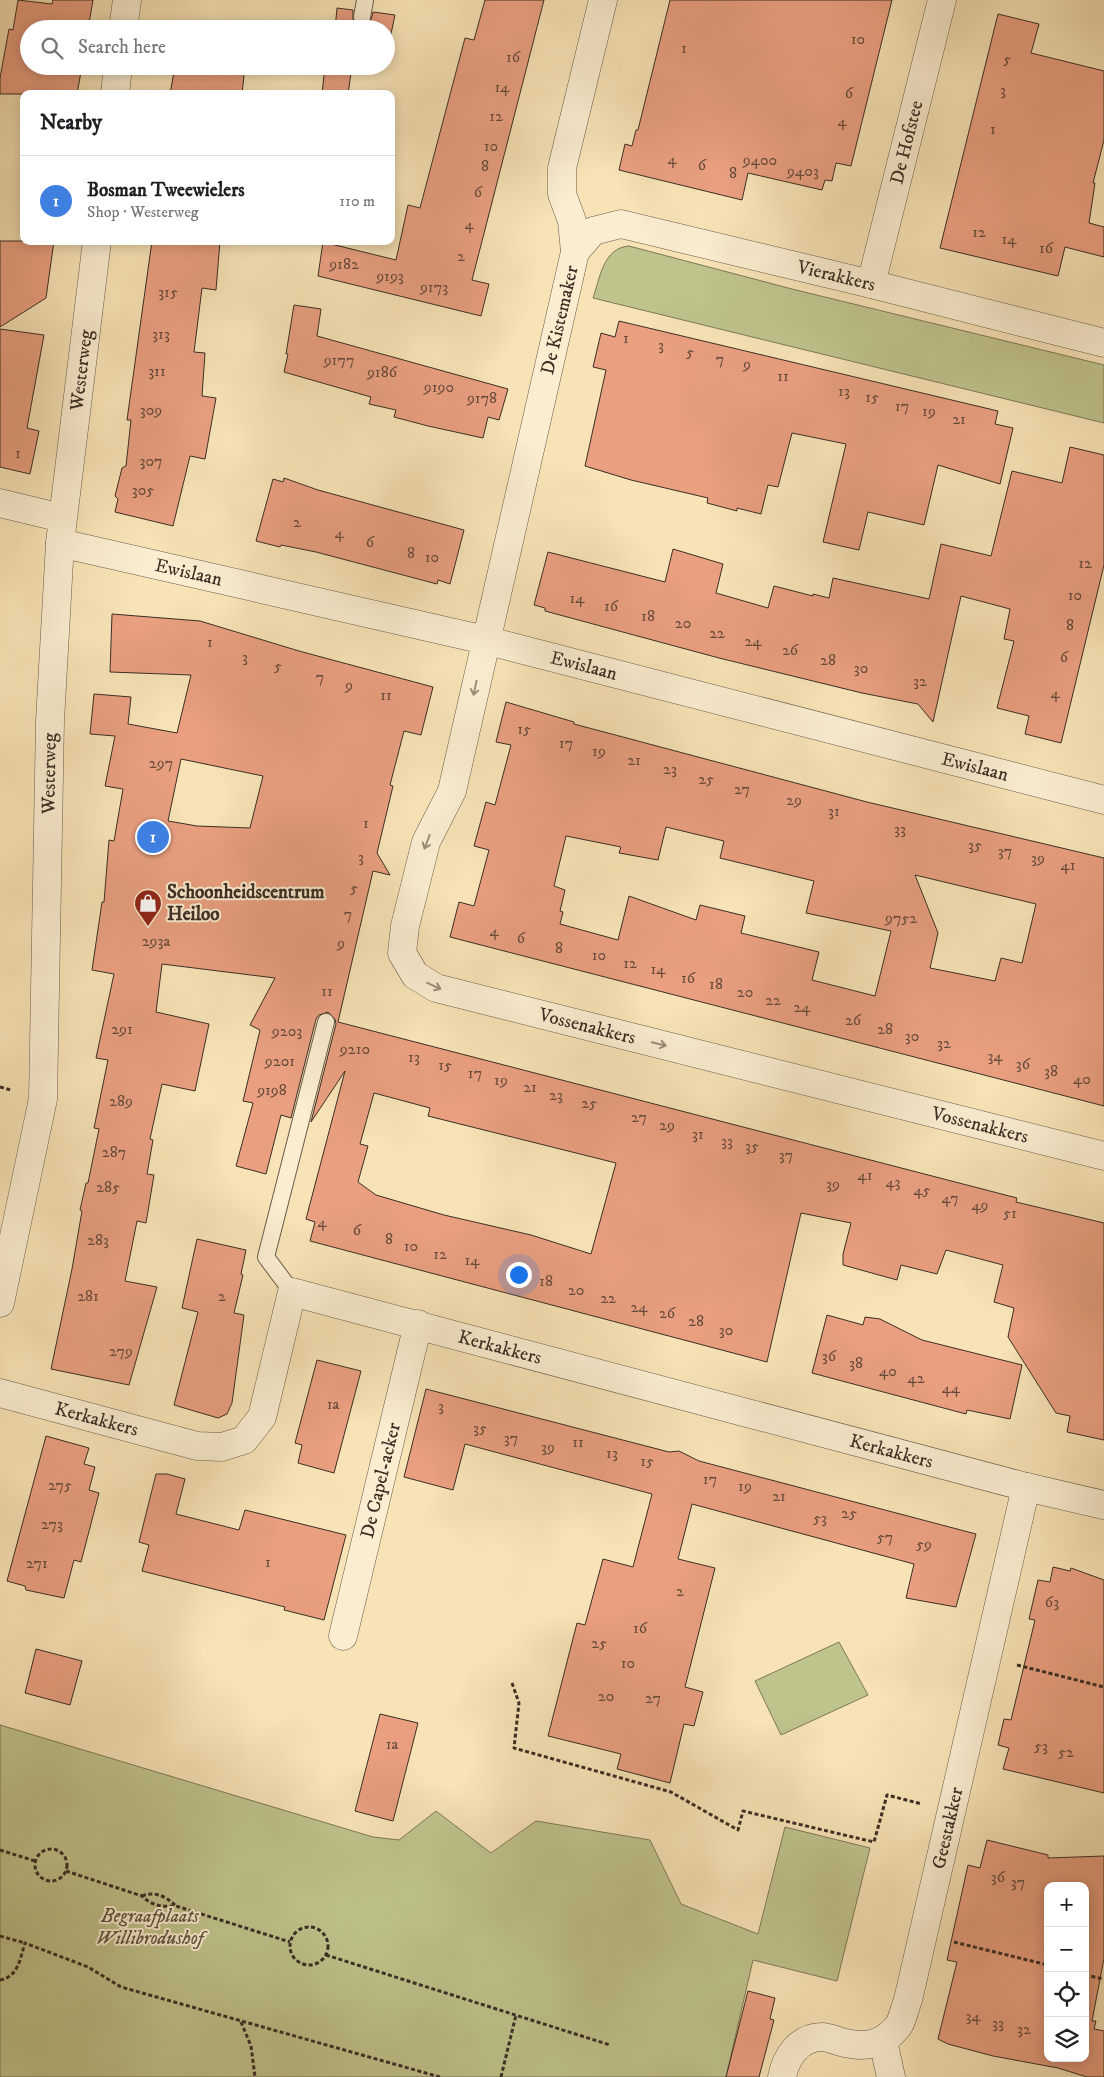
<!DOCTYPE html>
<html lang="en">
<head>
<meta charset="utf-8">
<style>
	body { margin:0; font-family:"IM FELL DW Pica",serif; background:#f2f2f2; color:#202124 }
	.controls { position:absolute; right:15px; bottom:15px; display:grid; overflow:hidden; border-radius:10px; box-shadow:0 2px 12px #0003 }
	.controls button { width:45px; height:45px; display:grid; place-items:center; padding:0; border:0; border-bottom:1px solid #e0e0e0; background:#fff; color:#202124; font:25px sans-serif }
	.you { position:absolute; left:518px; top:1274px; width:18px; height:18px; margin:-12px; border:4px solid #fff; border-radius:50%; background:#1a73e8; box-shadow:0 0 0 8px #1a73e833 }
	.badge { display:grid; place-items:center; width:32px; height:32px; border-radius:50%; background:#0f766e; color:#fff; font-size:16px; font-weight:700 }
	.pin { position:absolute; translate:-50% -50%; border:2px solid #fff; box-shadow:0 1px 5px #0006 }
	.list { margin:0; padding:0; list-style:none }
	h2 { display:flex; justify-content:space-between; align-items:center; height:65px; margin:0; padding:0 20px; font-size:21px }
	h2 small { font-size:16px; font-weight:400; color:#757577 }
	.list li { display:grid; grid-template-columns:32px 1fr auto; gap:15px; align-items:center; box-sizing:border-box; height:90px; padding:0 20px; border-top:1px solid #e0e0e0 }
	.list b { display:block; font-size:19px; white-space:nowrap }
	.list p { margin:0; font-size:16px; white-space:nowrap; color:#757577 }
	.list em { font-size:16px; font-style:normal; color:#757577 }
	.icon { flex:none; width:28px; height:28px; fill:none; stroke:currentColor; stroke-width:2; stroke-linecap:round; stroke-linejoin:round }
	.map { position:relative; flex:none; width:1104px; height:2077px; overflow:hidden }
	.search { position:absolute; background:#fff; box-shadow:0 2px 12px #0003; left:20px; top:20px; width:375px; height:55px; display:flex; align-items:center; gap:12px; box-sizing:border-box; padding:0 18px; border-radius:28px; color:#757577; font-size:19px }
	.panel { position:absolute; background:#fff; box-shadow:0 2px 12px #0003; left:20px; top:90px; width:375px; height:155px; border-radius:10px }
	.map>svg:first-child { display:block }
	.green { fill:#bfc38c; stroke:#7d7858 }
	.building { fill:#e99f80; stroke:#3b2e25; fill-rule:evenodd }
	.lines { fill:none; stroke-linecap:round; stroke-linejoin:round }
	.service-casing { stroke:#6a5b49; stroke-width:18 }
	.minor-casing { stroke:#6a5b49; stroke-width:29 }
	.path { stroke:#3b2e25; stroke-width:3; stroke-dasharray:4 2.5; stroke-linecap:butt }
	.service { stroke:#faedd0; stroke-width:16 }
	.minor { stroke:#faedd0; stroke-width:28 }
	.oneway { stroke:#9a8e7a }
	.labels { text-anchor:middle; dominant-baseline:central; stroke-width:4; stroke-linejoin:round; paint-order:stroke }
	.number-label { font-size:16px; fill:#664a3c }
	.street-label { font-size:19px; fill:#3b2e25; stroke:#faedd0 }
	.poi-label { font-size:19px; font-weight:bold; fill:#3b2e25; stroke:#faedd0; text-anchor:start }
	.park-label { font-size:19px; font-style:italic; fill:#5c533f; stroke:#faedd0 }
</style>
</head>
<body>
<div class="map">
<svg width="1104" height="2077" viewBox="0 0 1104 2077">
	<rect width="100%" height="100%" fill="#f7e3b6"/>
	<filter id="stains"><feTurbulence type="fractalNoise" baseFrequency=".004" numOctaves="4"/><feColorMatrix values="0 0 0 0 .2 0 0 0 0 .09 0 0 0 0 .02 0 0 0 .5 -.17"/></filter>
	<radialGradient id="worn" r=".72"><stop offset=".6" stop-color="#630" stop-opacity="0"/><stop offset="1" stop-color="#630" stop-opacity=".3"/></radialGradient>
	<g class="green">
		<path d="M629 246 792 289 1104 365V423L593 298C600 278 603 248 629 246Z"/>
		<polygon points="839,1642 868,1695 781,1735 755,1681"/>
		<polygon points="0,1725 373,1837 399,1840 436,1811 491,1853 536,1821 650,1840 681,1904 758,1934 785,1827 870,1848 837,1981 753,1960 726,2077 0,2077"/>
	</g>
	<g class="building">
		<polygon points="18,0 52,4 53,0 93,0 88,29 29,29 29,66 82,66 77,94 0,94 0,78 9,29 13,30"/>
		<polygon points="485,0 544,0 472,280 489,284 481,316 318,276 323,242 396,260 408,205 420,208 465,38 474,40"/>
		<polygon points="670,0 892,0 851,166 836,163 832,181 825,180 822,190 748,173 742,200 619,170 625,144 632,146 636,130 638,130"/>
		<polygon points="337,8 353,10 353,21 361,27 370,23 373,12 395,15 389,43 386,43 386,29 335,29"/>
		<polygon points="998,14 1039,24 1031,53 1104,71 1104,140 1093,183 1095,183 1089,223 1104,227 1104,257 1065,247 1058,276 940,248"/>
		<polygon points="175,66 245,66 242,94 170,94"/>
		<polygon points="325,66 352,66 348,94 322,94"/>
		<polygon points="0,241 54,241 46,298 0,327"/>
		<polygon points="152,241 220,241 216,290 202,288 194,352 205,353 202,396 216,398 205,459 190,456 173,526 115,512 118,499 115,496 122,468 126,466 131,420 127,420"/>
		<polygon points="294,305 321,309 317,336 508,389 499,420 488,417 483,438 428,426 394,417 396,410 369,404 371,397 284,372 288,354 286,354"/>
		<polygon points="619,321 998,411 995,424 1013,428 1000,484 938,465 924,525 868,512 859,550 823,542 846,444 792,433 778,487 768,485 761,514 737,508 737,511 707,503 708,498 631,480 585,466 606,370 593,367 601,333 615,337"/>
		<polygon points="0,329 44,335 27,428 39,431 30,474 0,467"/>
		<polygon points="1070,447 1104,455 1104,565 1061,743 1025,734 1029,716 997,708 1014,641 1004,639 1010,609 961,596 933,722 918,704 862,693 719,658 545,611 545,608 534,605 548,552 665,582 673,549 723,564 716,593 768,608 774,586 813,596 813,594 829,598 833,578 929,599 941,544 991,556 1012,471 1062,483"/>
		<polygon points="284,478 318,490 464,530 450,584 438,580 437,584 316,552 281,545 280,547 256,541 273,479 283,482"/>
		<path d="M112 614 200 621 299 651 433 687 421 735 404 731 390 785 393 786 377 853 390 875 373 871 338 1022 1017 1198 1016 1202 1104 1223V1440L1067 1432 1070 1416 1056 1413 1008 1337 1014 1308 994 1302 1003 1265 946 1250 937 1274 901 1265 897 1280 843 1265V1254L851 1223 801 1213 767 1362 310 1241 315 1222 306 1219 345 1071 311 1122 336 1024 335 1019 328 1012 319 1015 316 1019 291 1118 281 1115 266 1174 236 1166 253 1103 243 1101 260 1030 250 1025 275 978 162 964 156 1012 209 1024 195 1091 162 1084 150 1139 153 1140 147 1174 154 1175 146 1223 137 1221 125 1281 157 1287 129 1385 51 1369 72 1269 82 1211 80 1210 86 1183H88L99 1129 94 1128 108 1060 96 1058 114 974 92 970 102 902H104L109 840 114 841 123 789 105 786 115 736 90 734 94 694 131 697 128 724 177 733 191 675 110 672ZM181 759 263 776 250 828 197 826 168 821ZM374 1093 430 1108 428 1116 616 1163 591 1254 531 1235 444 1215 376 1195 358 1182 368 1146 360 1144Z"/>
		<path d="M506 702 574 722V724L867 802 1104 858V1106L450 937 459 902 474 906 489 850 474 846 486 802 495 805 511 745 496 742ZM666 827 724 841 720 858 814 881 806 913 891 931 875 996 812 980 819 952 741 933 745 916 700 905 696 920 629 896 618 940 560 924 563 912 560 911 565 890 554 886 566 836 621 847 619 853 658 860ZM915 875 1036 904 1022 963 1001 958 995 981 930 968 938 933Z"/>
		<polygon points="197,1239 246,1250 241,1274 243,1275 234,1313 244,1315 232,1403 227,1414 218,1418 174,1405 198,1312 182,1308"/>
		<polygon points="827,1315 863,1325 865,1317 880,1319 922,1340 1022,1365 1010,1419 967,1410 966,1414 812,1373"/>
		<polygon points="317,1360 361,1371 334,1473 298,1463 302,1445 295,1443"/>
		<polygon points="426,1389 669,1452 679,1451 699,1461 976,1534 956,1607 906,1598 914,1564 692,1504 678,1559 715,1568 685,1687 703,1692 694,1726 684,1724 670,1783 617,1769 621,1754 548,1736 577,1623 585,1625 603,1559 633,1567 652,1494 465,1444 453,1490 404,1477"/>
		<polygon points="46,1436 89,1448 84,1464 95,1467 89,1490 99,1493 81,1562 74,1560 64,1598 26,1590 25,1586 7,1581"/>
		<polygon points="156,1474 167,1474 185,1479 176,1514 239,1530 245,1510 346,1535 324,1620 284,1610 285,1607 142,1571 149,1545 139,1542"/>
		<polygon points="1053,1567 1070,1571 1071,1568 1104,1580 1104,1793 1003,1769 1009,1748 998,1745 1004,1719 1011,1720 1035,1620 1029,1619 1038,1580 1050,1582"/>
		<polygon points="36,1649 82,1661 70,1705 25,1693"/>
		<polygon points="380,1714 418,1723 393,1821 355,1811"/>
		<path d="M987 1840 1048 1855V1858L1104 1856V1958L1092 2021H1096L1094 2029 1104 2031V2077H1087L1058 2068 993 2056 948 2044 938 2039 957 1962 947 1960 968 1865 980 1868ZM1048 1886H1085V2058H1048Z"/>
		<polygon points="748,1991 775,1998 770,2019 774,2020 759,2077 726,2077"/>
	</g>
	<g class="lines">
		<g class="service-casing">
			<g id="service">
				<polyline points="362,17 365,0"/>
				<polyline points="292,1292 266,1257 326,1022"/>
			</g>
		</g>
		<g class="minor-casing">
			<g id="minor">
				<path id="s1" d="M603 0 562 168V194L572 221 575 252 452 791 426 842 405 926 402 953 415 975 436 988 1104 1156"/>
				<polyline points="123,29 127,0"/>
				<polyline points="115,94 118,66"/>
				<path id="s2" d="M575 252 593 231 621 224 871 284 1104 343"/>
				<path id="s3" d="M871 284 942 0"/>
				<polyline points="0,503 62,518"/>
				<path id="s4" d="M60 543 485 640 1104 800"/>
				<path id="s5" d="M0 1303 43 1099 50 721 60 543 97 241"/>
				<path id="s6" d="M0 1393 197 1446 222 1447 244 1440 262 1417 292 1292 1026 1487 1104 1505"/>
				<path id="s7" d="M343 1636 418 1324"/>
				<polyline points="883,2041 891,2077"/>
				<path id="s8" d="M782 2077C786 2057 799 2037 822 2037 828 2037 835 2040 841 2042 864 2048 883 2046 899 2025 903 2018 905 2007 908 2000L1026 1487"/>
			</g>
		</g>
		<g class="path">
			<polyline points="0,1087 11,1090"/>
			<polyline points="1017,1665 1104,1687"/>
			<polyline points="512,1683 519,1703 514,1748 671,1792 738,1830 743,1811 874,1842 887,1795 922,1804"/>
			<circle cx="51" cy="1865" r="16"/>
			<polyline points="0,1850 35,1861"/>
			<path d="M66 1871 142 1896C152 1906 162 1907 176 1906L290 1942"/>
			<path d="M142 1896C155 1891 165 1896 175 1905"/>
			<circle cx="309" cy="1946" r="19"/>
			<polyline points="0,1936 25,1943"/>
			<polyline points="954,1942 1048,1965"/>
			<polyline points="326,1955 610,2045"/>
			<polyline points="1085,1975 1104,1979"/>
			<path d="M0 1980C18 1977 20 1959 25 1943L88 1967 121 1987 440 2077"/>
			<polyline points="241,2022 251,2046 255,2077"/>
			<polyline points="501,2077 516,2015"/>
		</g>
		<use href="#service" class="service"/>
		<use href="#minor" class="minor"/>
	</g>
	<defs><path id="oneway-shaft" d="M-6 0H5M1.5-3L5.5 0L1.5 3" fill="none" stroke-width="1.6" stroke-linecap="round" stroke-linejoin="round" transform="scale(1.25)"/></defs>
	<g class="oneway">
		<use href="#oneway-shaft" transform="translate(475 688) rotate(102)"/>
		<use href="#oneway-shaft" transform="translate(427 842) rotate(111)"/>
		<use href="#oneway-shaft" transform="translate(434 986) rotate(24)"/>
		<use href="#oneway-shaft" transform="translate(659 1044) rotate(14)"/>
	</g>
	<defs>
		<g id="shop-pin" transform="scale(1.4375)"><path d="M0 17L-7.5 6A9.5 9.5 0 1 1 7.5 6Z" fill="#8f2418" stroke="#faedd0"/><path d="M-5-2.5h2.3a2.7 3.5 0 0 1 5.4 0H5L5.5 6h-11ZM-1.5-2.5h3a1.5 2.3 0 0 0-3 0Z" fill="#fff"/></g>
	</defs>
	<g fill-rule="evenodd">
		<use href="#shop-pin" x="148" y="903"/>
	</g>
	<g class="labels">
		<g class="number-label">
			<text x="858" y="39">10</text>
			<text x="684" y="48">1</text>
			<text x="513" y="57">16</text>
			<text x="1007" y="59">5</text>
			<text x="502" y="87">14</text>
			<text x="1003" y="90">3</text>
			<text x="849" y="93">6</text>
			<text x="496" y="116">12</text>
			<text x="842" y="121">4</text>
			<text x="993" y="129">1</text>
			<text x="491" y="146">10</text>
			<text x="672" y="159">4</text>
			<text x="760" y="160">9400</text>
			<text x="702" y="165">6</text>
			<text x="485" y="166">8</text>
			<text x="803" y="171">9403</text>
			<text x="733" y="173">8</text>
			<text x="478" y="192">6</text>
			<text x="469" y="224">4</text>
			<text x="979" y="232">12</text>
			<text x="1009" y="239">14</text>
			<text x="1046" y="248">16</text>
			<text x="461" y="256">2</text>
			<text x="344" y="264">9182</text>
			<text x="390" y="276">9193</text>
			<text x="434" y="287">9173</text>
			<text x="168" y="292">315</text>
			<text x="161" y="334">313</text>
			<text x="626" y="338">1</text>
			<text x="661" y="345">3</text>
			<text x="690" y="352">5</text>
			<text x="720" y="359">7</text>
			<text x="339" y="360">9177</text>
			<text x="747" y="364">9</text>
			<text x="157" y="371">311</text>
			<text x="382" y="372">9186</text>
			<text x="783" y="376">11</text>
			<text x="439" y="387">9190</text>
			<text x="844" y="391">13</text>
			<text x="872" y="397">15</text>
			<text x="482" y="398">9178</text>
			<text x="902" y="406">17</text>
			<text x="151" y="410">309</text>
			<text x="929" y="411">19</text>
			<text x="959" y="419">21</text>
			<text x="18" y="453">1</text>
			<text x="151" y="461">307</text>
			<text x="143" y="490">305</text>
			<text x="297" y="522">2</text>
			<text x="339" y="533">4</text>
			<text x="370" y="542">6</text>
			<text x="411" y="553">8</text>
			<text x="432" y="557">10</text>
			<text x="1085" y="563">12</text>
			<text x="1075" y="595">10</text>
			<text x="577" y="598">14</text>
			<text x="611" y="606">16</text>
			<text x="648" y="616">18</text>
			<text x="683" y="623">20</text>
			<text x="1070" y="625">8</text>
			<text x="717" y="633">22</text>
			<text x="753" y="641">24</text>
			<text x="210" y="642">1</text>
			<text x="790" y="650">26</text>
			<text x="245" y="657">3</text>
			<text x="1064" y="657">6</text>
			<text x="828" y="660">28</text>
			<text x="278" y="666">5</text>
			<text x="861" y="668">30</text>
			<text x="320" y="677">7</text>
			<text x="920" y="681">32</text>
			<text x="349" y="685">9</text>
			<text x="1055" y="693">4</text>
			<text x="386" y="695">11</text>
			<text x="524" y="729">15</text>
			<text x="566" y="743">17</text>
			<text x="599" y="751">19</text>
			<text x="634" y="760">21</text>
			<text x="161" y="763">297</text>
			<text x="670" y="769">23</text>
			<text x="706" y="779">25</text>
			<text x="742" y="789">27</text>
			<text x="794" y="800">29</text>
			<text x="834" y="811">31</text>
			<text x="366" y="823">1</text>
			<text x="900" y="829">33</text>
			<text x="975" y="845">35</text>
			<text x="1005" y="851">37</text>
			<text x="361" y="857">3</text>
			<text x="1038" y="858">39</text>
			<text x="1068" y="865">41</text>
			<text x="354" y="888">5</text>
			<text x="348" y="914">7</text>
			<text x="901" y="918">9752</text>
			<text x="494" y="931">4</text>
			<text x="521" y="938">6</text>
			<text x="156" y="941">293a</text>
			<text x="341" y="943">9</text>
			<text x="559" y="948">8</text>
			<text x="599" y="955">10</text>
			<text x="630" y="963">12</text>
			<text x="658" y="969">14</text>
			<text x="688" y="978">16</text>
			<text x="716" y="984">18</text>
			<text x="327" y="991">11</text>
			<text x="745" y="992">20</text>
			<text x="773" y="1000">22</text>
			<text x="802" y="1007">24</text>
			<text x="853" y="1020">26</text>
			<text x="122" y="1029">291</text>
			<text x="885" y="1029">28</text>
			<text x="287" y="1031">9203</text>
			<text x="912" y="1036">30</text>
			<text x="944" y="1043">32</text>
			<text x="355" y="1049">9210</text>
			<text x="995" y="1056">34</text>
			<text x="414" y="1057">13</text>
			<text x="280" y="1061">9201</text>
			<text x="1023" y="1064">36</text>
			<text x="445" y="1065">15</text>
			<text x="1051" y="1071">38</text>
			<text x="475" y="1073">17</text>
			<text x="1082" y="1079">40</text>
			<text x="501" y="1080">19</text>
			<text x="530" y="1087">21</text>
			<text x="272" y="1090">9198</text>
			<text x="556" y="1095">23</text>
			<text x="121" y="1101">289</text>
			<text x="589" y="1103">25</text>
			<text x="639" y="1117">27</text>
			<text x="667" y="1125">29</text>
			<text x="698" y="1134">31</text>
			<text x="727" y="1141">33</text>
			<text x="752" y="1146">35</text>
			<text x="114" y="1152">287</text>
			<text x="786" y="1155">37</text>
			<text x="865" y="1175">41</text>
			<text x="893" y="1182">43</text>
			<text x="833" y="1184">39</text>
			<text x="108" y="1187">285</text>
			<text x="922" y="1190">45</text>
			<text x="950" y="1198">47</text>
			<text x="980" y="1205">49</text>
			<text x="1010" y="1213">51</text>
			<text x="322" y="1222">4</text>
			<text x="357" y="1230">6</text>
			<text x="389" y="1239">8</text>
			<text x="98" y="1240">283</text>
			<text x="411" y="1246">10</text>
			<text x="440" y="1254">12</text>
			<text x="472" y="1260">14</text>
			<text x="546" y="1281">18</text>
			<text x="576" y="1290">20</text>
			<text x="88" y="1296">281</text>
			<text x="222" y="1296">2</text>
			<text x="608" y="1298">22</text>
			<text x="639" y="1307">24</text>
			<text x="667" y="1313">26</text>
			<text x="696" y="1321">28</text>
			<text x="726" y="1330">30</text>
			<text x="121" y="1351">279</text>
			<text x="829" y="1356">36</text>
			<text x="856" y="1363">38</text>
			<text x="888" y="1371">40</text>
			<text x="916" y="1378">42</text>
			<text x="951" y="1388">44</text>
			<text x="333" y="1404">1a</text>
			<text x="441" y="1406">3</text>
			<text x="480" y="1428">35</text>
			<text x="511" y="1438">37</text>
			<text x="578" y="1442">11</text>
			<text x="548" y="1447">39</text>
			<text x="612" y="1453">13</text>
			<text x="647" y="1461">15</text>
			<text x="710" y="1479">17</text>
			<text x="60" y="1485">275</text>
			<text x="745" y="1486">19</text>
			<text x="779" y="1496">21</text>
			<text x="849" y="1513">25</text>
			<text x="820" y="1518">53</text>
			<text x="52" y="1524">273</text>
			<text x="885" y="1537">57</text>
			<text x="924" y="1544">59</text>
			<text x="268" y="1562">1</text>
			<text x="37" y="1563">271</text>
			<text x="680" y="1591">2</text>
			<text x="1052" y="1602">63</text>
			<text x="640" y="1628">16</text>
			<text x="599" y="1643">25</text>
			<text x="628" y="1663">10</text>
			<text x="606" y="1696">20</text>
			<text x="653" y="1698">27</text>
			<text x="392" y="1744">1a</text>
			<text x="1041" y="1746">53</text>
			<text x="1066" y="1752">52</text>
			<text x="998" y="1877">36</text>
			<text x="1018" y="1882">37</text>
			<text x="973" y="2016">34</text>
			<text x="998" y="2023">33</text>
			<text x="1024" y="2029">32</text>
		</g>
		<g class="street-label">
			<text stroke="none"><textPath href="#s3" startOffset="146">De Hofstee</textPath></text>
			<text stroke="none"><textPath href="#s2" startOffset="278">Vierakkers</textPath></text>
			<text transform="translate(560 320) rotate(-77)">De Kistemaker</text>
			<text stroke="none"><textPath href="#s5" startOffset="939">Westerweg</textPath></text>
			<text stroke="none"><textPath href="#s4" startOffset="132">Ewislaan</textPath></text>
			<text stroke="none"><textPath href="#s4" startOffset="538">Ewislaan</textPath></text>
			<text stroke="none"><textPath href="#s4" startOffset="942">Ewislaan</textPath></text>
			<text stroke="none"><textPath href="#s5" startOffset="534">Westerweg</textPath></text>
			<text stroke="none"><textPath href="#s1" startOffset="1189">Vossenakkers</textPath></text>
			<text stroke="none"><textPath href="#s1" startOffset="1594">Vossenakkers</textPath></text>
			<text stroke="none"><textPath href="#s6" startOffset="625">Kerkakkers</textPath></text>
			<text stroke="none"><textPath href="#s6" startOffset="100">Kerkakkers</textPath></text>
			<text stroke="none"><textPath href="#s6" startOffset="1030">Kerkakkers</textPath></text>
			<text stroke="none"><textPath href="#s7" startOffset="160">De Capel-acker</textPath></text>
			<text stroke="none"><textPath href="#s8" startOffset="349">Geestakker</textPath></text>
		</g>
		<g class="poi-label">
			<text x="167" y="892">Schoonheidscentrum<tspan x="167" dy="22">Heiloo</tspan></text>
		</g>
		<g class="park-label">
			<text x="150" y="1916">Begraafplaats<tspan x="150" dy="22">Willibrodushof</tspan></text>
		</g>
	</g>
	<rect width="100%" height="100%" filter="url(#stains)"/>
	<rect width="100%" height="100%" fill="url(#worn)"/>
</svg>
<div class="controls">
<button>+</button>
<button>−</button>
<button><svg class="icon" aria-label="locate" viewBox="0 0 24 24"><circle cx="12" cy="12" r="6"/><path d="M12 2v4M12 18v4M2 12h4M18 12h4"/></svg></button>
<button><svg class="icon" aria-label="layers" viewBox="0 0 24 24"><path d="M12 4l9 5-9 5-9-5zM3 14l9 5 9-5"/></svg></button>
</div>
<div class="you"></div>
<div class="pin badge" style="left:153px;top:837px;background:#3f7fe0">1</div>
<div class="search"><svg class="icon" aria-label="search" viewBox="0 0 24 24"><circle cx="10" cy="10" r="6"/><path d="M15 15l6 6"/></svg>Search here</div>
<section class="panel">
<h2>Nearby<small></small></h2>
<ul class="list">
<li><span class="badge" style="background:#3f7fe0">1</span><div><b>Bosman Tweewielers</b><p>Shop · Westerweg</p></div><em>110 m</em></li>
</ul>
</section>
</div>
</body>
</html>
